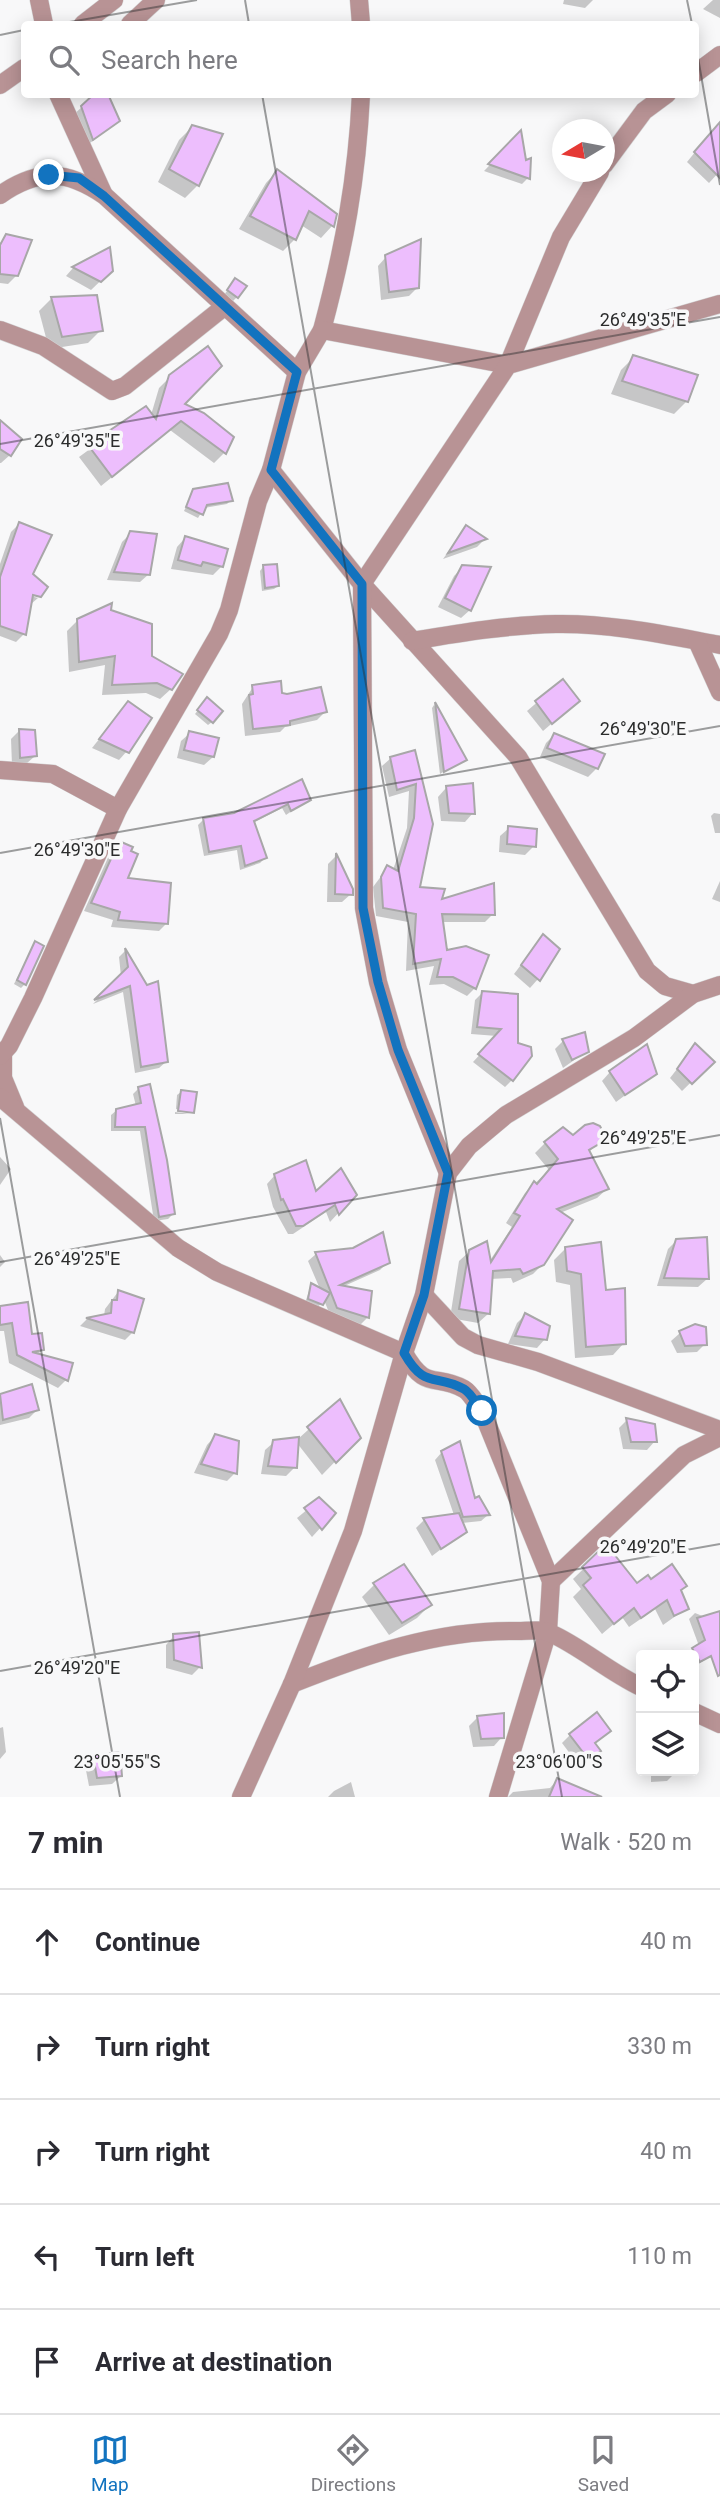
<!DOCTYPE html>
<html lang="en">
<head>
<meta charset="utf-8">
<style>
	body { margin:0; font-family:Roboto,sans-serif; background:#f7f7f7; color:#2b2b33 }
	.controls { position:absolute; right:21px; bottom:21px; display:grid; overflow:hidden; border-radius:7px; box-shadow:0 4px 18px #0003 }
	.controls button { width:63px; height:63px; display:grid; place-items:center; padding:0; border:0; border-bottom:2px solid #e1e1e2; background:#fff; color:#2b2b33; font:35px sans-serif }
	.compass { position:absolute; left:552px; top:119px; width:63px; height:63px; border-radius:50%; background:#fff; box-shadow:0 4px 18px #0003; rotate:260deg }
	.stop { position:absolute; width:21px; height:21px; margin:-16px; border:5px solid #1273bf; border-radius:50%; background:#fff }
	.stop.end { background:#1273bf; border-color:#fff; box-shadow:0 2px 7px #0008 }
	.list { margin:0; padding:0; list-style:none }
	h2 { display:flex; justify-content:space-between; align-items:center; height:91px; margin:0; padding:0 28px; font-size:30px }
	h2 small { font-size:23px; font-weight:400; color:#7c7c81 }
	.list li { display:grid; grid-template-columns:46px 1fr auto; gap:21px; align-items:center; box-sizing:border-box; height:105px; padding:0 28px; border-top:2px solid #e1e1e2 }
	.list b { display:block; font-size:26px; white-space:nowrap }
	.list em { font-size:23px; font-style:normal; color:#7c7c81 }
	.icon { flex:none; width:38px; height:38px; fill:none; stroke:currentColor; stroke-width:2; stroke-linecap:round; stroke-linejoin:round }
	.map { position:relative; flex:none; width:720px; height:1797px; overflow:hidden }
	.search { position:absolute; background:#fff; box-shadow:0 4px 18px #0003; left:21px; right:21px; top:21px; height:77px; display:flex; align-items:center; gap:18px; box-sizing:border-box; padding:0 24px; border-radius:7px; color:#7c7c81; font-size:26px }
	.sheet { height:616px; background:#fff }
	nav { display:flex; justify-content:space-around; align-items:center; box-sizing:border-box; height:98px; border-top:2px solid #e1e1e2; background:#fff; font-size:19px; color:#7c7c81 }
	nav a { display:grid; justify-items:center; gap:4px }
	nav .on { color:#1273bf }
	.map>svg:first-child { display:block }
	.shadow { fill:#0003 }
	.building { fill:#edbefd; stroke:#a8a7a8; stroke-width:2 }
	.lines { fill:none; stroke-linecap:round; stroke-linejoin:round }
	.minor-casing { stroke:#d3d3d4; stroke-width:19 }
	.minor { stroke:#b89395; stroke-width:18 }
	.route { stroke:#1273bf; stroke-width:9 }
	.ticks { fill:none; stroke:#2b2c2c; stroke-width:2; stroke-opacity:0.45 }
	.ticks-label { font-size:18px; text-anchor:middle; fill:#2b2c2c; stroke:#f8f8f9; stroke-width:7; stroke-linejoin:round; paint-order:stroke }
</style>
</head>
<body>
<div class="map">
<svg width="720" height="1797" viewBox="0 0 720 1797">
	<rect width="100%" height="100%" fill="#f8f8f9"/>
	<g class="shadow">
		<polygon points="564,0 593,0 585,8 563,4"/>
		<polygon points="720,0 720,18 703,9 713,0"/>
		<polygon points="82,107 118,121 85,147 73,115"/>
		<polygon points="192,127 198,185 185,198 158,182 179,140"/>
		<polygon points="720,130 720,171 709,183 687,162 709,135"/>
		<polygon points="520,134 528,178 522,184 484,171"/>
		<polygon points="277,171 335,215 332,226 321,238 301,225 295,239 283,251 239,229 266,183"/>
		<polygon points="7,236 17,275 8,284 0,283 0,243"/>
		<polygon points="109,250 111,271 91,290 66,276 73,268"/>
		<polygon points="386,257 418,287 409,296 381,300 378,266"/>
		<polygon points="232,284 237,297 233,301 224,295"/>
		<polygon points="52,298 101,330 88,343 49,349 39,311"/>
		<polygon points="634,357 687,401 674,414 611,394 621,370"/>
		<polygon points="170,377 182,405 232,438 224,453 214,463 170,430 101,486 79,457 146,408 151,415 159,388"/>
		<polygon points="0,427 10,455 1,463 0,463"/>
		<polygon points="194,490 231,500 227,504 204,508 198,518 184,511"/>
		<polygon points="19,524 24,594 38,598 31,604 24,634 16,642 0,636 0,564 11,532"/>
		<polygon points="466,527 485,539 477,547 443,559"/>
		<polygon points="131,533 149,574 140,582 107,580 122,542"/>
		<polygon points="185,538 222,566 213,575 171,569 177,547"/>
		<polygon points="263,567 278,586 274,589 262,591 260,571"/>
		<polygon points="463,567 470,610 461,618 438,607 454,576"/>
		<polygon points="109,611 150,657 171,689 160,699 146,693 102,695 105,665 69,672 67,631 78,620"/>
		<polygon points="562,681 578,701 543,731 527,711"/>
		<polygon points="253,687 280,695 320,689 325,712 317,720 285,727 280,732 245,736 242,704"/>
		<polygon points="128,703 127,751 119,760 92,748"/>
		<polygon points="204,703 212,722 208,725 195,714"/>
		<polygon points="434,705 464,759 440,774 432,708"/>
		<polygon points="20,730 35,756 26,764 12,765 11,739"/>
		<polygon points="190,733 213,757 204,765 177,758 181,741"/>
		<polygon points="554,735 597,768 588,777 540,757 546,743"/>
		<polygon points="414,752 431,824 418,888 439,901 493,914 485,922 441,922 445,952 475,988 467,996 444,984 429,985 434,966 406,971 408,922 376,916 373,887 388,867 393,870 407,828 409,791 389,797 382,766 391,758"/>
		<polygon points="446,788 473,813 465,822 441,821 438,797"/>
		<polygon points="309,799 286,815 282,808 253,823 265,858 260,863 240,870 237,850 204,856 198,825 204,819"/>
		<polygon points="714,813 720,814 720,833 715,833 711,816"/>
		<polygon points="509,828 534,846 525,855 499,852 500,836"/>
		<polygon points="119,843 125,880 167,923 159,931 111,927 113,920 84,911 111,851"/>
		<polygon points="336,856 351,889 351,894 342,902 327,902 328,864"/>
		<polygon points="720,881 720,902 712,899"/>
		<polygon points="543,936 538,979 530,988 514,974"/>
		<polygon points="35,943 25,984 21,988 14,984"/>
		<polygon points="125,951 146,987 167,1061 159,1068 135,1073 123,992 93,1004 121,976 119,957"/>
		<polygon points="482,993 516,995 512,1080 505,1087 473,1062 497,1036 471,1034 475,1000"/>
		<polygon points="563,1041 587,1051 563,1068 555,1049"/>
		<polygon points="695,1046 712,1062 682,1091 670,1078"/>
		<polygon points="610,1072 655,1073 616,1102 602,1081"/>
		<polygon points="139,1088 173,1214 168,1219 154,1221 140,1131 111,1131 111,1115 117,1110 136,1106 133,1094"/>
		<polygon points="181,1092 192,1112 192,1113 176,1109 177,1095"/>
		<polygon points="175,1112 190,1114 175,1114"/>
		<polygon points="573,1137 598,1143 589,1152 607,1189 597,1198 560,1213 543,1264 533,1274 513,1283 511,1278 490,1279 488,1314 478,1323 450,1318 459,1261 470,1251 489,1262 512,1227 506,1223 525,1193 549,1170 535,1153 545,1143"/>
		<polygon points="0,1157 11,1169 0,1185"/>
		<polygon points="275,1175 315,1194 355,1195 330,1222 326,1212 293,1234 288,1234 273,1207 267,1184"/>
		<polygon points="677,1240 707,1279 698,1287 657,1286 668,1249"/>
		<polygon points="565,1249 605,1292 624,1343 613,1355 575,1358 570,1285 556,1282 554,1260"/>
		<polygon points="354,1250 388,1262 380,1270 342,1287 370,1293 367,1318 360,1325 330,1315 324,1300 317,1308 305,1303 311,1285 320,1289 308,1261 316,1254"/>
		<polygon points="0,1255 5,1262 0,1267"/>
		<polygon points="118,1292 133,1332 125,1340 80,1326 87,1319 104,1316 105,1309"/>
		<polygon points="0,1307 42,1350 37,1355 71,1364 66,1380 58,1388 9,1363 4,1331 0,1331"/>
		<polygon points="525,1315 545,1339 537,1348 508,1344 517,1323"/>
		<polygon points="680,1333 705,1344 697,1352 677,1353 671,1341"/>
		<polygon points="30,1386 37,1410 29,1418 0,1425 0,1395"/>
		<polygon points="339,1402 359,1437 322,1475 297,1443 295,1467 286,1476 261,1474 265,1450 274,1442 298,1439"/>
		<polygon points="627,1420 655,1441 647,1450 623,1449 619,1428"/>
		<polygon points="215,1436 235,1473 227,1481 194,1473 207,1445"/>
		<polygon points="442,1452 474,1500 488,1515 481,1521 462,1523 465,1531 432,1556 416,1528 424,1520 454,1515 435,1460"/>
		<polygon points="319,1500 334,1513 312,1537 297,1518"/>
		<polygon points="606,1547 637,1585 679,1591 687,1608 663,1625 655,1609 629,1627 622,1617 602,1634 573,1597 581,1589 573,1579"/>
		<polygon points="374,1585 430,1605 417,1618 389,1635 362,1597"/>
		<polygon points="695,1613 720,1623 720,1650 694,1667 694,1655 687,1655 699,1646 689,1619"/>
		<polygon points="174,1636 200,1667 192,1675 166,1668 166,1645"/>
		<polygon points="478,1717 502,1737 494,1746 473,1747 469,1726"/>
		<polygon points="3,1727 6,1752 0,1759 0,1728"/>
		<polygon points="609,1730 593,1744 590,1759 580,1767 562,1743 570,1735"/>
		<polygon points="93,1757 121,1776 112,1784 89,1786 85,1765"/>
		<polygon points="651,1771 675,1771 675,1773 667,1781 651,1782"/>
		<polygon points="557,1780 588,1797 508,1797 513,1792 550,1788"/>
		<polygon points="351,1782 355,1797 328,1797 334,1791"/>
	</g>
	<g class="building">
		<polygon points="94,94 108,94 120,121 93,140 81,106"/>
		<polygon points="720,122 720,178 694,152"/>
		<polygon points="192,125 223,134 199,186 169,169"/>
		<polygon points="521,130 526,160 531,158 530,179 488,164"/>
		<polygon points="277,169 337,214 334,227 309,211 296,240 250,216"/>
		<polygon points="6,234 32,240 18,276 0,274 0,245"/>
		<polygon points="421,239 419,288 389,292 385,255"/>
		<polygon points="110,247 113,271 101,282 72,267"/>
		<polygon points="235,278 247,286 238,298 227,290"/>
		<polygon points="97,295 103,331 62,337 51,297"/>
		<polygon points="208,346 222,366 185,404 204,413 234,437 226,454 181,421 112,477 88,445 146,406 156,419 169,375"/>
		<polygon points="633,355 698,375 688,402 622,381"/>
		<polygon points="0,420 22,439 11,456 0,449"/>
		<polygon points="228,483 233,501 207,505 203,515 186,507 193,489"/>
		<polygon points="19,522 52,535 33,574 48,587 41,597 33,595 26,635 0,626 0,577"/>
		<polygon points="466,525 487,539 448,553"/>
		<polygon points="130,531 157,534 150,575 114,572"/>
		<polygon points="185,536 228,549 223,567 203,562 201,566 178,560"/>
		<polygon points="277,564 279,586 265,588 263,565"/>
		<polygon points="462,565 491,567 471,611 445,598"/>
		<polygon points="112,603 111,610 152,624 152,656 183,674 172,690 157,683 112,685 115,656 79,662 77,619"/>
		<polygon points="563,679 580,701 552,724 535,701"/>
		<polygon points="281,681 282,693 287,694 321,687 327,712 290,721 290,725 253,729 249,695 253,694 252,685"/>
		<polygon points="207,697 223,711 213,723 197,710"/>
		<polygon points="128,701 152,718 129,753 99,739"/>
		<polygon points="435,702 467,760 444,772"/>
		<polygon points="19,729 35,730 37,756 20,758"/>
		<polygon points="189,731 219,738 214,757 184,750"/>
		<polygon points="554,733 605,754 598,769 547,748"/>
		<polygon points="415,750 433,824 420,887 445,889 442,899 494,883 495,915 442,914 447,950 466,946 489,955 476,989 453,977 437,977 441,959 413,964 416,914 383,908 381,877 387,865 398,871 414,818 416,784 397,790 390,757"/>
		<polygon points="302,779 311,800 291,811 288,804 254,821 267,858 245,866 241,846 209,852 203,818 234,813"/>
		<polygon points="473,783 475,814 449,813 446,786"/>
		<polygon points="508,826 537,829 536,847 507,844"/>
		<polygon points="119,841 133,847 131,851 138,854 128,878 171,883 168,924 118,920 120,912 91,903"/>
		<polygon points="336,853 353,889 353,895 335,894"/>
		<polygon points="543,934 560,949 540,981 521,965"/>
		<polygon points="35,941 44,946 26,985 17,980"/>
		<polygon points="125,948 147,985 158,981 168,1062 141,1067 130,986 94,1000 128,967"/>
		<polygon points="482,991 518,994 518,1043 531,1047 532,1056 513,1081 478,1054 501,1029 477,1027"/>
		<polygon points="585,1032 589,1052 572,1060 562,1039"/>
		<polygon points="695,1043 715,1062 692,1084 677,1069"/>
		<polygon points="647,1044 657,1074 625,1095 609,1071"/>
		<polygon points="150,1084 167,1160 175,1214 159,1217 145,1127 115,1127 116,1109 141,1103 138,1087"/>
		<polygon points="181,1090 197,1092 194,1113 178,1111"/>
		<polygon points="593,1123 600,1126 604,1134 599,1144 589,1150 609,1189 557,1209 573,1220 544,1265 523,1274 520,1269 493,1271 490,1314 459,1309 469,1250 487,1241 491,1262 520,1216 514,1213 534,1181 537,1184 558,1159 544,1142 563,1127 573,1135 585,1125"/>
		<polygon points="306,1160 316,1191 341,1168 357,1195 339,1215 335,1205 303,1226 296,1226 283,1199 281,1200 274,1174"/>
		<polygon points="383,1232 390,1263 340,1285 372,1291 369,1318 337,1308 315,1252 353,1248"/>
		<polygon points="707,1237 709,1279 664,1278 676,1239"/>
		<polygon points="601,1242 606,1290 625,1288 626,1344 586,1347 581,1274 567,1271 565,1247"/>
		<polygon points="311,1283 330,1293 323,1305 308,1299"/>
		<polygon points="118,1290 144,1299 134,1333 86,1318 111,1313 112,1300 117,1300"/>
		<polygon points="28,1302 32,1334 42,1333 44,1350 32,1352 73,1363 68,1381 17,1355 12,1323 0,1325 0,1306"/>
		<polygon points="525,1313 550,1326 547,1340 515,1336"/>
		<polygon points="695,1324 706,1327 707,1345 685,1346 679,1331"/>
		<polygon points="32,1384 39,1410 3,1420 0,1394"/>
		<polygon points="340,1399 361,1438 336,1463 307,1427"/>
		<polygon points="626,1418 655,1424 657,1442 631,1442"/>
		<polygon points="215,1434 239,1441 237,1474 201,1464"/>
		<polygon points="299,1437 297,1468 268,1466 273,1440"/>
		<polygon points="460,1441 475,1498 479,1496 490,1515 463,1517 441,1451"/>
		<polygon points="319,1497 336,1513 322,1530 304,1508"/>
		<polygon points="459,1513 467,1532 441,1549 423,1518"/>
		<polygon points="606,1544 637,1583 648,1575 651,1579 672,1564 687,1586 681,1590 689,1609 674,1616 667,1600 641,1618 634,1608 614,1624 583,1585 591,1578 582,1567"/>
		<polygon points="404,1564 432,1605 402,1623 373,1583"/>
		<polygon points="720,1611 720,1675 718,1676 711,1656 700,1662 692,1648 705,1640 697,1618"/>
		<polygon points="199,1632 202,1668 174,1660 173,1634"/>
		<polygon points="597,1712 611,1731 595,1743 601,1751 589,1760 569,1734"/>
		<polygon points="504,1713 504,1738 481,1739 477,1716"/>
		<polygon points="120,1752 122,1776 97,1778 93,1755"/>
		<polygon points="557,1778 602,1797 549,1797"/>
	</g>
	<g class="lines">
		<g class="minor-casing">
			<g id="minor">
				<polyline points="39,0 44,24"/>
				<polyline points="359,0 361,24"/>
				<polyline points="83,24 114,0"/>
				<polyline points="130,24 156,0"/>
				<polyline points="696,73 720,55"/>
				<polyline points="0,85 24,68"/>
				<polyline points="58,94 103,193"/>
				<polyline points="604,165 644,111 667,94"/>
				<path d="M0 195C39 168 67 170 105 196L297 372"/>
				<polyline points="0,330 43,346 112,391 125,386 224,307"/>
				<path d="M322 330C344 248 357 179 361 94"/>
				<polyline points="271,470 362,584 518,757 647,971 665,986 693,994"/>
				<path d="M412 641C460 633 507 625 556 624 610 623 666 635 720 645"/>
				<polyline points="697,641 720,692"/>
				<polyline points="0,770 53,774 118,809"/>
				<polyline points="3,1054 3,1078 15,1107"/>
				<polyline points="0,1056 9,1046 33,998 118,809 219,634 229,610 258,501 271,470 297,372 322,330 508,365 561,237 600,172"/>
				<path d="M0 1097 178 1248 217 1272 404 1353C426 1392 435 1373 464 1389 471 1393 477 1405 482 1411L551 1581 548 1631 498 1797"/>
				<polyline points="448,1173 398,1050 378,982 364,908 362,584 508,365 720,304"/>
				<polyline points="424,1295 463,1337 478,1345 538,1362 720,1430"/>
				<polyline points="551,1581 684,1455 720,1437"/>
				<path d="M292 1684C365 1655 438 1629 518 1631 528 1631 542 1629 550 1633 580 1646 609 1672 641 1687"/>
				<polyline points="694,1712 720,1724"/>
				<polyline points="241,1797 292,1684 353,1531 404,1353 424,1295 448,1173 469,1146 506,1115 634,1038 693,994 720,985"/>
			</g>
		</g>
		<use href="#minor" class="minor"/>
	</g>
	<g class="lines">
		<path class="route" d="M49 175 79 178 104 196 297 372 271 470 362 584 363 908 378 982 398 1050 448 1173 424 1295 404 1353C425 1390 435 1373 464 1389 471 1393 477 1405 482 1411"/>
	</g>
	<path class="ticks" d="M245 0 249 24M687 0 692 24M58 24 197 0M0 35 24 30M696 46 720 185M262 94 562 1797M0 444 720 317M0 853 720 726M0 1118 120 1797M0 1262 720 1135M0 1671 720 1544"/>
	<g class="ticks-label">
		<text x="643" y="326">26°49'35"E</text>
		<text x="77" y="447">26°49'35"E</text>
		<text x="643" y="735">26°49'30"E</text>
		<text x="77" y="856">26°49'30"E</text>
		<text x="643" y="1144">26°49'25"E</text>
		<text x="77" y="1265">26°49'25"E</text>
		<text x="643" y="1553">26°49'20"E</text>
		<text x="77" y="1674">26°49'20"E</text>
		<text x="117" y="1768">23°05'55"S</text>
		<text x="559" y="1768">23°06'00"S</text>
	</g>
</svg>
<div class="controls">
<button><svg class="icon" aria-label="locate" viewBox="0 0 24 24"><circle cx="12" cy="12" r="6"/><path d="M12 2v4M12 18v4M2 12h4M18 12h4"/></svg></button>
<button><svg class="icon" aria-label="layers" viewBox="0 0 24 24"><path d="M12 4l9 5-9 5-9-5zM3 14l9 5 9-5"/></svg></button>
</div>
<svg class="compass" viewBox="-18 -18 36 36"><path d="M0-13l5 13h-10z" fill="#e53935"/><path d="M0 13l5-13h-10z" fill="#7c7c81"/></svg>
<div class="stop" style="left:482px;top:1411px"></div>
<div class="stop end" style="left:49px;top:175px"></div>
<div class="search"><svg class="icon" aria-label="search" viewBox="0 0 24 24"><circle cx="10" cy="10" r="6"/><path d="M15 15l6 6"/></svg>Search here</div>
</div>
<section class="sheet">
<h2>7 min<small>Walk · 520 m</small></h2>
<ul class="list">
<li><svg class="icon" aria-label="ahead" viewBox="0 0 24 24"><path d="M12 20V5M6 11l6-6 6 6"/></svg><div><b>Continue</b></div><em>40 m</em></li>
<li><svg class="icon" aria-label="right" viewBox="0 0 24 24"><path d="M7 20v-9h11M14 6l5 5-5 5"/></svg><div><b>Turn right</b></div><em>330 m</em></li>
<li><svg class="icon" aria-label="right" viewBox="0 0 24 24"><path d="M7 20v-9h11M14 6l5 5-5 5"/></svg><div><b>Turn right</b></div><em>40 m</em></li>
<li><svg class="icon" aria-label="left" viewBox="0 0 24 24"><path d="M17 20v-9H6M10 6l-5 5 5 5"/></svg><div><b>Turn left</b></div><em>110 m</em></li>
<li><svg class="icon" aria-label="arrive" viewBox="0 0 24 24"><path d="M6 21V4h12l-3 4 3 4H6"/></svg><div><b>Arrive at destination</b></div></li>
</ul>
</section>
<nav>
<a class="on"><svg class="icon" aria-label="map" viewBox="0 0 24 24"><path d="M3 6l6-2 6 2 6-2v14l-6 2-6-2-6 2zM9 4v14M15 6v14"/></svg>Map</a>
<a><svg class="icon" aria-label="directions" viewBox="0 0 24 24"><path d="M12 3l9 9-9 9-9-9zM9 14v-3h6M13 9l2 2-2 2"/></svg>Directions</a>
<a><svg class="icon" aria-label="saved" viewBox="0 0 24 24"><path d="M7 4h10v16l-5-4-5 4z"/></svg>Saved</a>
</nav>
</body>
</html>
